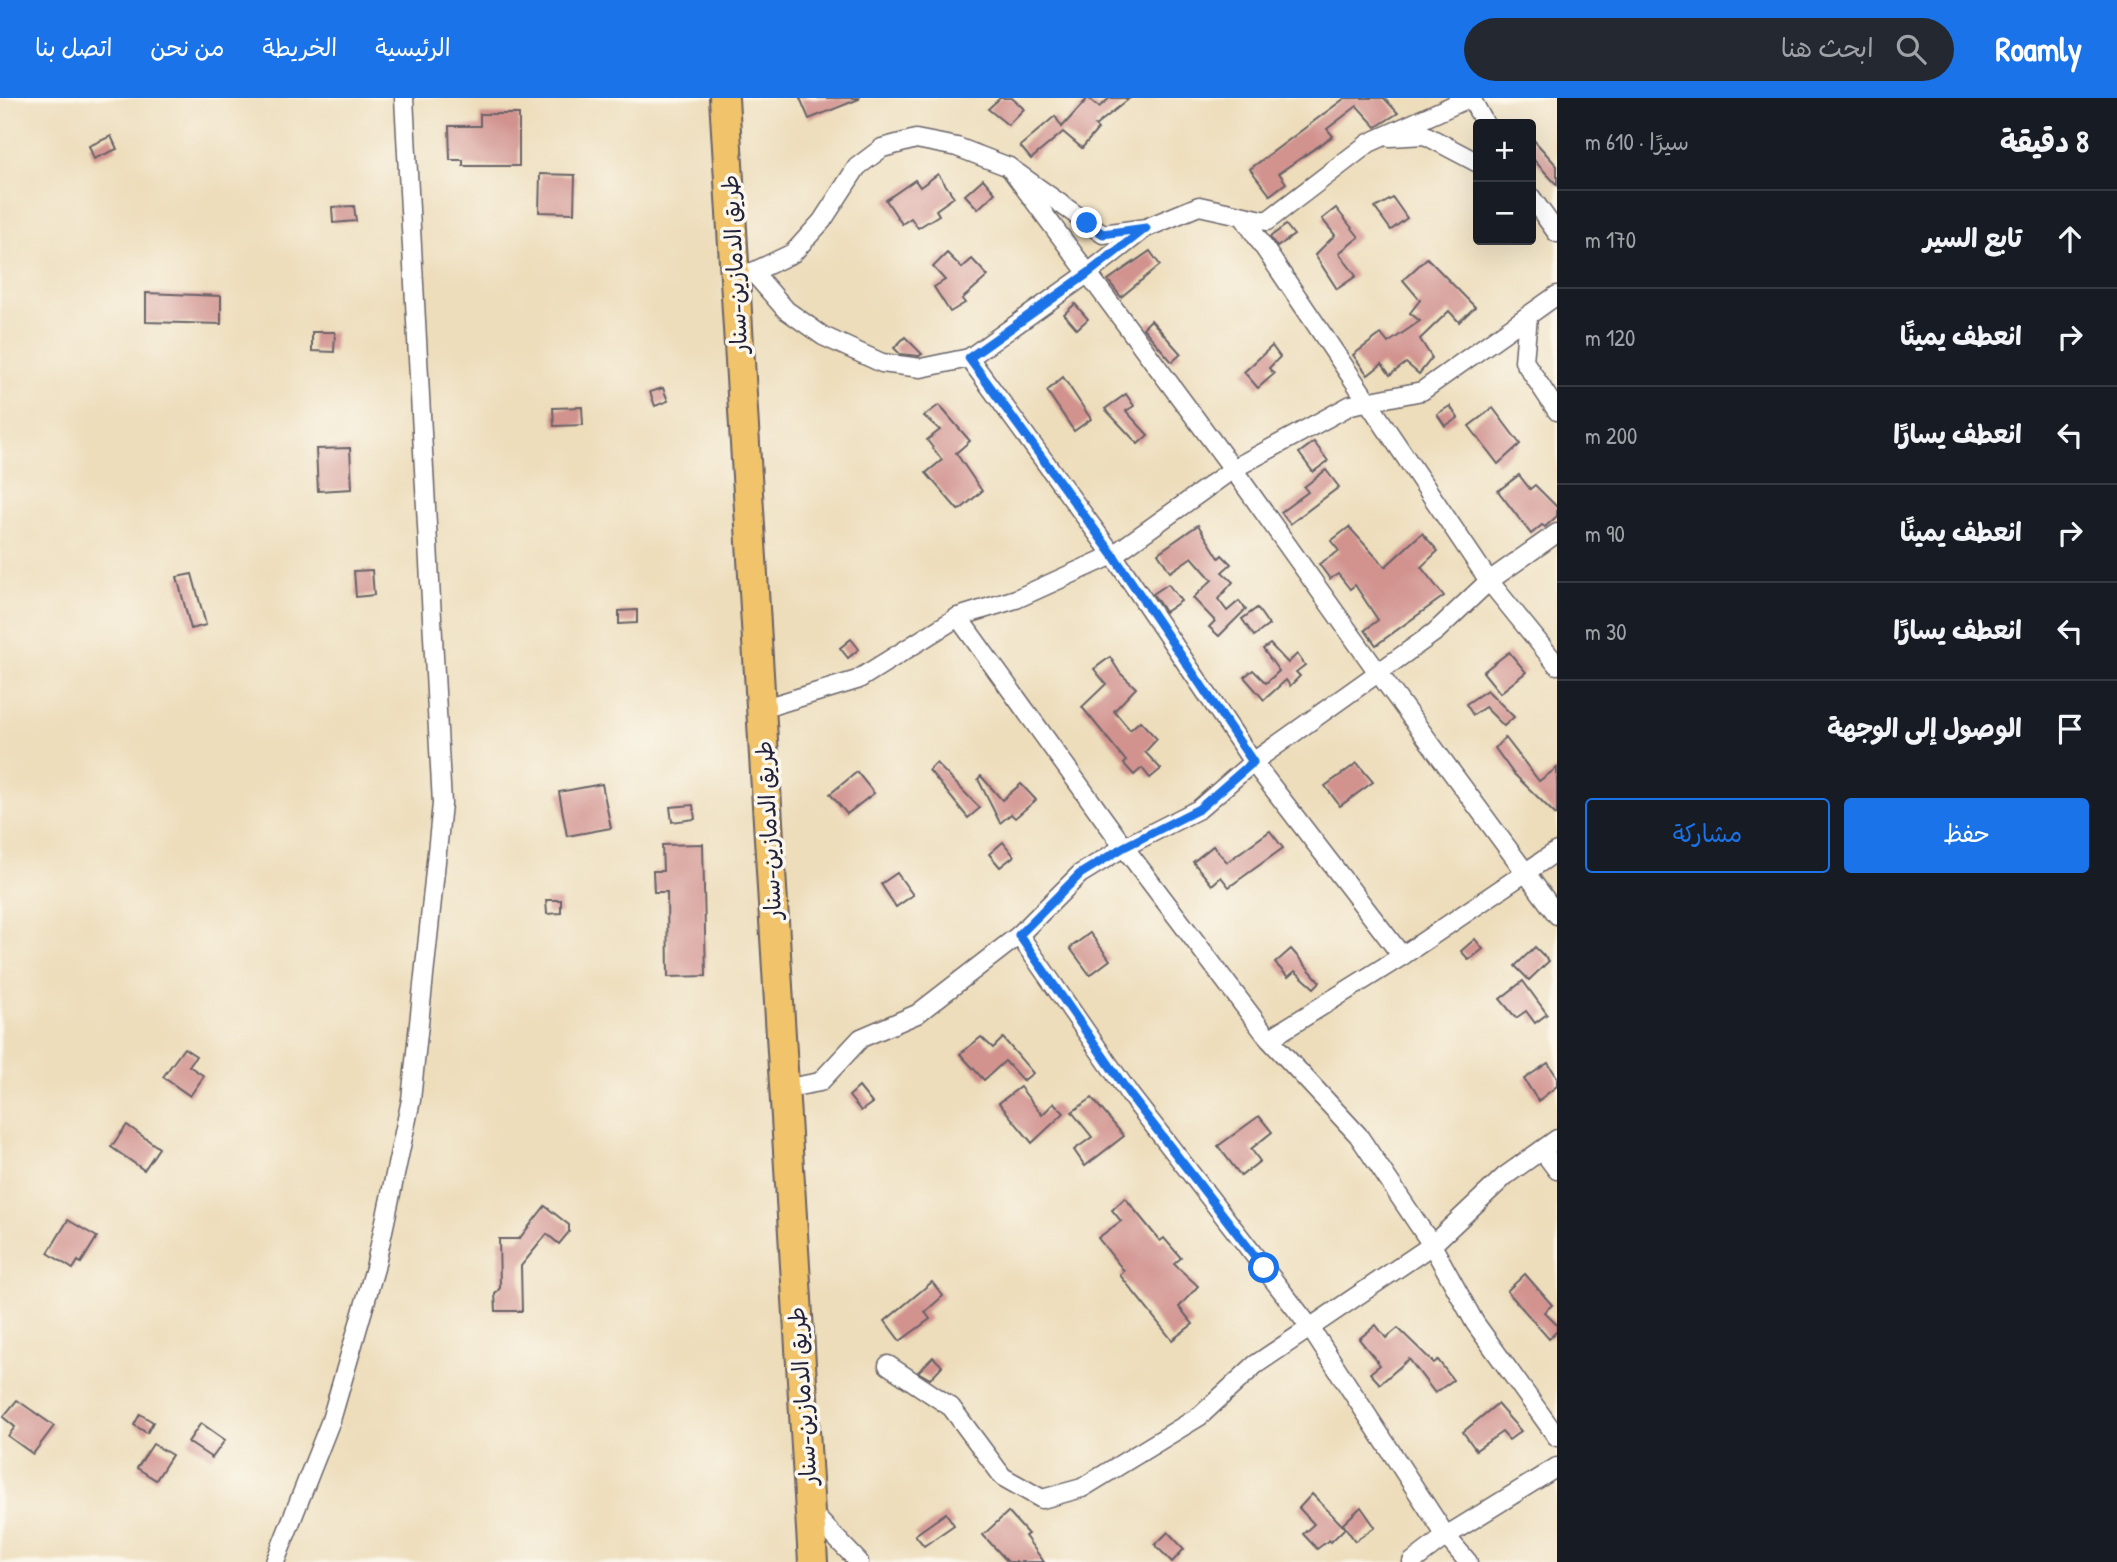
<!DOCTYPE html>
<html lang="ar">
<head>
<meta charset="utf-8">
<style>
	body { margin:0; font-family:"Patrick Hand","Playpen Sans Arabic",sans-serif; background:#242831; color:#f1f3f6; direction:rtl }
	.controls { position:absolute; right:21px; top:21px; display:grid; overflow:hidden; border-radius:7px; box-shadow:0 7px 28px #0002 }
	.controls button { width:63px; height:63px; display:grid; place-items:center; padding:0; border:0; border-bottom:2px solid #363941; background:#171b24; color:#f1f3f6; font:35px sans-serif }
	.stop { position:absolute; width:21px; height:21px; margin:-16px; border:5px solid #1a73e8; border-radius:50%; background:#fff }
	.stop.end { background:#1a73e8; border-color:#fff; box-shadow:0 2px 7px #0008 }
	.list { margin:0; padding:0; list-style:none }
	h2 { display:flex; justify-content:space-between; align-items:center; height:91px; margin:0; padding:0 28px; font-size:30px }
	h2 small { font-size:23px; font-weight:400; color:#9ea1a6 }
	.list li { display:grid; grid-template-columns:46px 1fr auto; gap:21px; align-items:center; box-sizing:border-box; height:98px; padding:0 28px; border-top:2px solid #363941 }
	.list b { display:block; font-size:26px; white-space:nowrap }
	.list em { font-size:23px; font-style:normal; color:#9ea1a6 }
	.actions { display:flex; gap:14px; padding:21px 28px }
	.actions a { flex:1; padding:16px 0; border:2px solid #1a73e8; border-radius:7px; text-align:center; font-size:24px; color:#1a73e8 }
	.actions .main { background:#1a73e8; color:#fff }
	.icon { flex:none; width:38px; height:38px; fill:none; stroke:currentColor; stroke-width:2; stroke-linecap:round; stroke-linejoin:round }
	.map { position:relative; flex:none; width:1557px; height:1464px; overflow:hidden; direction:ltr }
	header { display:flex; align-items:center; gap:42px; box-sizing:border-box; height:98px; padding:0 35px; background:#1a73e8; color:#fff }
	header strong { font-size:33px }
	nav { display:flex; gap:38px; margin-inline-start:auto; font-size:24px }
	.search { width:490px; height:63px; background:#242831; display:flex; align-items:center; gap:18px; box-sizing:border-box; padding:0 24px; border-radius:38px; color:#9ea1a6; font-size:26px }
	main { display:flex }
	aside { flex:1; background:#171b24 }
	.map>svg:first-child { display:block }
	.building { fill:#d2938f }
	.lines { fill:none; stroke-linecap:round; stroke-linejoin:round }
	.minor-casing { stroke:#696368; stroke-width:21 }
	.trunk-casing { stroke:#696368; stroke-width:32 }
	.minor { stroke:#fff; stroke-width:18 }
	.trunk { stroke:#f1c36a; stroke-width:28 }
	.route { stroke:#1a73e8; stroke-width:9 }
	.labels { text-anchor:middle; dominant-baseline:central; stroke-width:7; stroke-linejoin:round; paint-order:stroke }
	.street-label { font-size:23px; fill:#22223b; stroke:#fbf7ec }
</style>
</head>
<body>
<header>
<strong>Roamly</strong>
<div class="search"><svg class="icon" aria-label="search" viewBox="0 0 24 24"><circle cx="10" cy="10" r="6"/><path d="M15 15l6 6"/></svg>ابحث هنا</div>
<nav><a>الرئيسية</a><a>الخريطة</a><a>من نحن</a><a>اتصل بنا</a></nav>
</header>
<main>
<aside>
<h2>8 دقيقة<small>سيرًا · 610 m</small></h2>
<ul class="list">
<li><svg class="icon" aria-label="ahead" viewBox="0 0 24 24"><path d="M12 20V5M6 11l6-6 6 6"/></svg><div><b>تابع السير</b></div><em>170 m</em></li>
<li><svg class="icon" aria-label="right" viewBox="0 0 24 24"><path d="M7 20v-9h11M14 6l5 5-5 5"/></svg><div><b>انعطف يمينًا</b></div><em>120 m</em></li>
<li><svg class="icon" aria-label="left" viewBox="0 0 24 24"><path d="M17 20v-9H6M10 6l-5 5 5 5"/></svg><div><b>انعطف يسارًا</b></div><em>200 m</em></li>
<li><svg class="icon" aria-label="right" viewBox="0 0 24 24"><path d="M7 20v-9h11M14 6l5 5-5 5"/></svg><div><b>انعطف يمينًا</b></div><em>90 m</em></li>
<li><svg class="icon" aria-label="left" viewBox="0 0 24 24"><path d="M17 20v-9H6M10 6l-5 5 5 5"/></svg><div><b>انعطف يسارًا</b></div><em>30 m</em></li>
<li><svg class="icon" aria-label="arrive" viewBox="0 0 24 24"><path d="M6 21V4h12l-3 4 3 4H6"/></svg><div><b>الوصول إلى الوجهة</b></div></li>
</ul>
<div class="actions"><a class="main">حفظ</a><a>مشاركة</a></div>
</aside>
<div class="map">
<svg width="1557" height="1464" viewBox="0 0 1557 1464">
	<rect width="100%" height="100%" fill="#fbf7ec"/>
	<filter id="ink" filterUnits="userSpaceOnUse"><feTurbulence type="fractalNoise" baseFrequency=".0143" numOctaves="2"/><feDisplacementMap in="SourceGraphic" scale="14" xChannelSelector="R" yChannelSelector="G"/><feConvolveMatrix kernelMatrix="1 2 1 2 8 2 1 2 1" color-interpolation-filters="sRGB"/></filter>
	<filter id="wash" filterUnits="userSpaceOnUse"><feTurbulence type="fractalNoise" baseFrequency=".00686" numOctaves="4" result="noise"/><feDisplacementMap in="SourceGraphic" scale="28" xChannelSelector="R" yChannelSelector="G"/><feGaussianBlur stdDeviation="1.57" result="paint"/><feColorMatrix in="noise" values="0 0 0 0 0 0 0 0 0 0 0 0 0 0 0 0 0 1.4 0 .05"/><feComposite in="paint" operator="in"/></filter>
	<g filter="url(#wash)">
		<rect width="100%" height="100%" fill="#edddbb"/>
		<g id="blocks">
			<g class="building">
				<polygon points="800,0 859,0 859,1 809,21"/>
				<polygon points="1000,0 1012,0 1024,11 1008,27 988,11"/>
				<polygon points="1088,0 1099,9 1110,0 1130,0 1095,28 1098,31 1082,50 1063,34 1031,61 1020,48 1055,18 1062,29"/>
				<polygon points="1345,0 1384,0 1398,15 1376,29 1357,8 1327,31 1333,38 1279,75 1286,85 1270,97 1250,71"/>
				<polygon points="480,16 519,16 519,68 463,68 463,62 450,62 449,28 480,28"/>
				<polygon points="111,38 117,51 94,61 89,48"/>
				<polygon points="1531,39 1557,68 1557,87 1531,59"/>
				<polygon points="540,76 575,77 574,115 539,114"/>
				<polygon points="938,76 954,99 936,112 939,117 918,130 911,120 902,126 886,102 915,82 920,89"/>
				<polygon points="983,81 995,95 978,111 965,97"/>
				<polygon points="1393,100 1407,120 1391,132 1375,110"/>
				<polygon points="354,108 356,123 333,125 332,109"/>
				<polygon points="1336,110 1359,139 1339,155 1356,178 1337,191 1315,157 1335,137 1322,121"/>
				<polygon points="1286,127 1294,137 1277,149 1270,139"/>
				<polygon points="1150,153 1160,167 1121,199 1108,182"/>
				<polygon points="947,155 962,170 972,161 988,178 962,201 965,205 950,214 934,189 945,182 933,169"/>
				<polygon points="1427,160 1475,209 1459,224 1449,213 1420,241 1432,260 1419,276 1406,265 1390,277 1382,266 1368,277 1353,257 1381,236 1388,245 1420,223 1410,215 1420,202 1403,182"/>
				<polygon points="146,195 221,198 221,226 146,224"/>
				<polygon points="1075,206 1088,221 1077,231 1064,216"/>
				<polygon points="1151,222 1181,256 1172,264 1143,230"/>
				<polygon points="312,234 335,234 334,254 312,253"/>
				<polygon points="905,239 922,256 919,258 900,256 894,250"/>
				<polygon points="1272,248 1280,259 1269,270 1274,276 1258,290 1244,274"/>
				<polygon points="1063,279 1091,321 1074,333 1047,293"/>
				<polygon points="663,290 668,303 655,308 650,294"/>
				<polygon points="1126,296 1134,308 1126,313 1148,337 1138,346 1105,311"/>
				<polygon points="939,307 970,343 956,355 982,393 961,411 958,412 926,375 942,362 927,342 940,332 924,318"/>
				<polygon points="1450,308 1458,320 1445,328 1437,316"/>
				<polygon points="582,309 583,327 554,328 553,310"/>
				<polygon points="1493,310 1520,346 1498,366 1469,328"/>
				<polygon points="1314,344 1328,363 1313,374 1299,355"/>
				<polygon points="350,350 352,391 318,393 316,351"/>
				<polygon points="1326,372 1339,389 1290,426 1281,414 1308,394 1304,389"/>
				<polygon points="1519,377 1530,391 1535,387 1557,409 1557,418 1545,429 1542,427 1531,436 1498,393"/>
				<polygon points="1198,427 1219,460 1222,457 1231,466 1222,474 1233,484 1218,501 1227,513 1239,503 1246,511 1219,538 1209,529 1215,523 1193,500 1212,482 1192,459 1170,474 1158,455"/>
				<polygon points="1349,429 1385,469 1422,435 1438,453 1421,469 1444,498 1376,547 1365,532 1378,522 1355,487 1350,491 1338,476 1330,481 1319,466 1339,453 1331,443"/>
				<polygon points="372,472 374,497 356,499 354,473"/>
				<polygon points="192,476 206,527 191,531 177,479"/>
				<polygon points="1168,486 1181,503 1165,514 1153,496"/>
				<polygon points="1257,510 1269,527 1254,538 1242,521"/>
				<polygon points="637,512 637,525 619,526 619,513"/>
				<polygon points="851,541 859,551 848,560 840,550"/>
				<polygon points="1270,546 1288,565 1297,556 1305,567 1296,574 1300,578 1290,588 1286,582 1264,602 1244,579 1253,572 1266,585 1279,573 1263,551"/>
				<polygon points="1509,554 1526,574 1500,595 1483,574"/>
				<polygon points="1110,559 1120,575 1136,590 1114,613 1130,632 1140,623 1157,641 1145,654 1161,671 1150,680 1142,670 1134,677 1124,666 1126,663 1082,609 1106,586 1094,571"/>
				<polygon points="1487,592 1514,619 1504,628 1485,609 1473,617 1466,606"/>
				<polygon points="1505,639 1539,683 1557,670 1557,718 1513,675 1495,650"/>
				<polygon points="936,665 980,710 968,720 929,672"/>
				<polygon points="1357,665 1373,684 1340,708 1325,688"/>
				<polygon points="857,674 874,695 847,716 830,696"/>
				<polygon points="981,678 1002,702 1021,686 1036,702 1015,720 1011,716 1000,725 978,681"/>
				<polygon points="602,686 611,730 567,738 559,694"/>
				<polygon points="693,707 695,721 672,724 670,709"/>
				<polygon points="1270,733 1283,750 1229,789 1221,779 1212,787 1193,764 1213,748 1227,764"/>
				<polygon points="1003,744 1014,758 1000,769 989,756"/>
				<polygon points="703,746 706,878 668,879 667,794 654,794 653,773 663,773 662,747"/>
				<polygon points="897,775 913,797 896,809 881,786"/>
				<polygon points="546,802 561,802 561,815 547,816"/>
				<polygon points="1090,835 1110,862 1090,877 1070,850"/>
				<polygon points="1475,841 1483,851 1469,862 1461,853"/>
				<polygon points="1535,849 1549,863 1529,882 1515,868"/>
				<polygon points="1291,851 1320,884 1314,890 1295,873 1288,879 1275,865"/>
				<polygon points="1523,883 1547,916 1535,925 1526,913 1516,920 1500,901"/>
				<polygon points="981,939 993,950 1003,940 1033,975 1023,983 1005,963 984,982 960,956"/>
				<polygon points="184,950 196,958 189,968 204,978 190,998 163,979"/>
				<polygon points="1548,965 1557,979 1557,988 1538,1003 1524,981"/>
				<polygon points="859,989 872,1005 861,1013 849,998"/>
				<polygon points="1020,989 1042,1017 1054,1005 1064,1015 1032,1045 999,1005"/>
				<polygon points="1092,1000 1124,1038 1085,1068 1074,1052 1092,1039 1072,1014"/>
				<polygon points="1259,1018 1272,1034 1251,1051 1260,1063 1241,1078 1218,1048"/>
				<polygon points="127,1027 159,1050 144,1072 111,1049"/>
				<polygon points="1125,1100 1160,1143 1164,1140 1181,1160 1174,1166 1198,1188 1179,1209 1193,1226 1172,1242 1120,1177 1124,1173 1098,1140 1121,1123 1112,1112"/>
				<polygon points="545,1108 569,1127 569,1134 559,1146 547,1136 521,1168 522,1213 496,1213 495,1196 500,1190 499,1141 519,1141"/>
				<polygon points="68,1122 97,1139 81,1165 78,1163 73,1171 48,1155"/>
				<polygon points="1525,1176 1552,1207 1544,1214 1557,1227 1557,1233 1549,1241 1507,1193"/>
				<polygon points="932,1184 943,1198 925,1214 930,1221 900,1243 885,1223"/>
				<polygon points="1376,1227 1386,1240 1398,1230 1434,1265 1438,1262 1453,1282 1435,1295 1409,1261 1380,1286 1370,1275 1380,1267 1359,1241"/>
				<polygon points="933,1259 942,1268 930,1281 918,1274"/>
				<polygon points="17,1302 54,1328 33,1356 8,1338 15,1329 3,1319"/>
				<polygon points="1497,1306 1521,1333 1509,1342 1502,1334 1476,1352 1463,1334"/>
				<polygon points="140,1316 153,1324 147,1335 134,1327"/>
				<polygon points="201,1325 225,1342 212,1360 188,1344"/>
				<polygon points="153,1346 172,1357 156,1382 137,1370"/>
				<polygon points="1312,1396 1345,1430 1331,1444 1329,1442 1317,1451 1303,1436 1314,1426 1299,1410"/>
				<polygon points="1361,1409 1375,1429 1355,1443 1343,1426"/>
				<polygon points="1008,1414 1028,1436 1025,1438 1044,1464 1008,1464 983,1437"/>
				<polygon points="946,1415 954,1427 924,1448 915,1437"/>
				<polygon points="1168,1434 1184,1451 1172,1464 1155,1447"/>
			</g>
		</g>
	</g>
	<g filter="url(#ink)">
		<use href="#blocks" fill-opacity="0" stroke="#696368" stroke-width="2"/>
		<g class="lines">
			<g class="minor-casing">
				<g id="minor">
					<polyline points="1471,0 1485,26"/>
					<polyline points="1390,39 1425,37 1478,65"/>
					<polyline points="1009,69 1233,371 1377,573 1557,817"/>
					<polyline points="1531,99 1557,135"/>
					<polyline points="1244,120 1489,483 1557,567"/>
					<polyline points="753,174 786,212 823,238 882,265 921,270 969,260 1087,176 1143,132"/>
					<polyline points="734,176 753,174 793,155 822,123 857,69 882,50 916,41 957,49 1009,69 1103,136 1146,130 1199,108 1267,123 1369,45 1469,0"/>
					<polyline points="1528,218 1524,263 1557,313"/>
					<polyline points="969,260 1113,457 1253,664 1402,858"/>
					<polyline points="958,519 1124,749 1269,941 1358,1037 1432,1147 1475,1225 1557,1339"/>
					<polyline points="761,611 857,582 958,519 1016,501 1113,457 1233,371 1351,307 1422,293 1557,197"/>
					<polyline points="1019,837 1130,997 1309,1228 1446,1438 1468,1464"/>
					<polyline points="1269,941 1402,858 1557,753"/>
					<polyline points="783,991 820,984 861,940 917,916 1019,837 1080,776 1124,749 1199,711 1253,664 1435,534 1489,483 1557,435"/>
					<polyline points="1542,1052 1557,1072"/>
					<polyline points="888,1267 951,1309 1003,1379 1042,1401 1082,1390 1200,1318 1255,1267 1432,1147 1505,1078 1557,1041"/>
					<polyline points="810,1413 859,1464"/>
					<polyline points="275,1464 331,1322 375,1170 411,1002 442,706 404,0"/>
					<polyline points="1412,1464 1446,1438 1557,1369"/>
				</g>
			</g>
			<g class="trunk-casing">
				<polyline id="trunk" points="724,0 813,1464"/>
			</g>
			<use href="#minor" class="minor"/>
			<use href="#trunk" class="trunk"/>
		</g>
	</g>
	<g class="lines" filter="url(#ink)">
		<polyline class="route" points="1087,125 1103,136 1146,130 1087,176 969,260 1113,457 1253,664 1199,711 1124,749 1080,776 1019,837 1130,997 1264,1170"/>
	</g>
	<g class="labels">
		<g class="street-label">
			<text transform="translate(734 166) rotate(-93)">طريق الدمازين-سنار</text>
			<text transform="translate(768 732) rotate(-93)">طريق الدمازين-سنار</text>
			<text transform="translate(802 1298) rotate(-94)">طريق الدمازين-سنار</text>
		</g>
	</g>
</svg>
<div class="controls">
<button>+</button>
<button>−</button>
</div>
<div class="stop" style="left:1264px;top:1170px"></div>
<div class="stop end" style="left:1087px;top:125px"></div>
</div>
</main>
</body>
</html>
